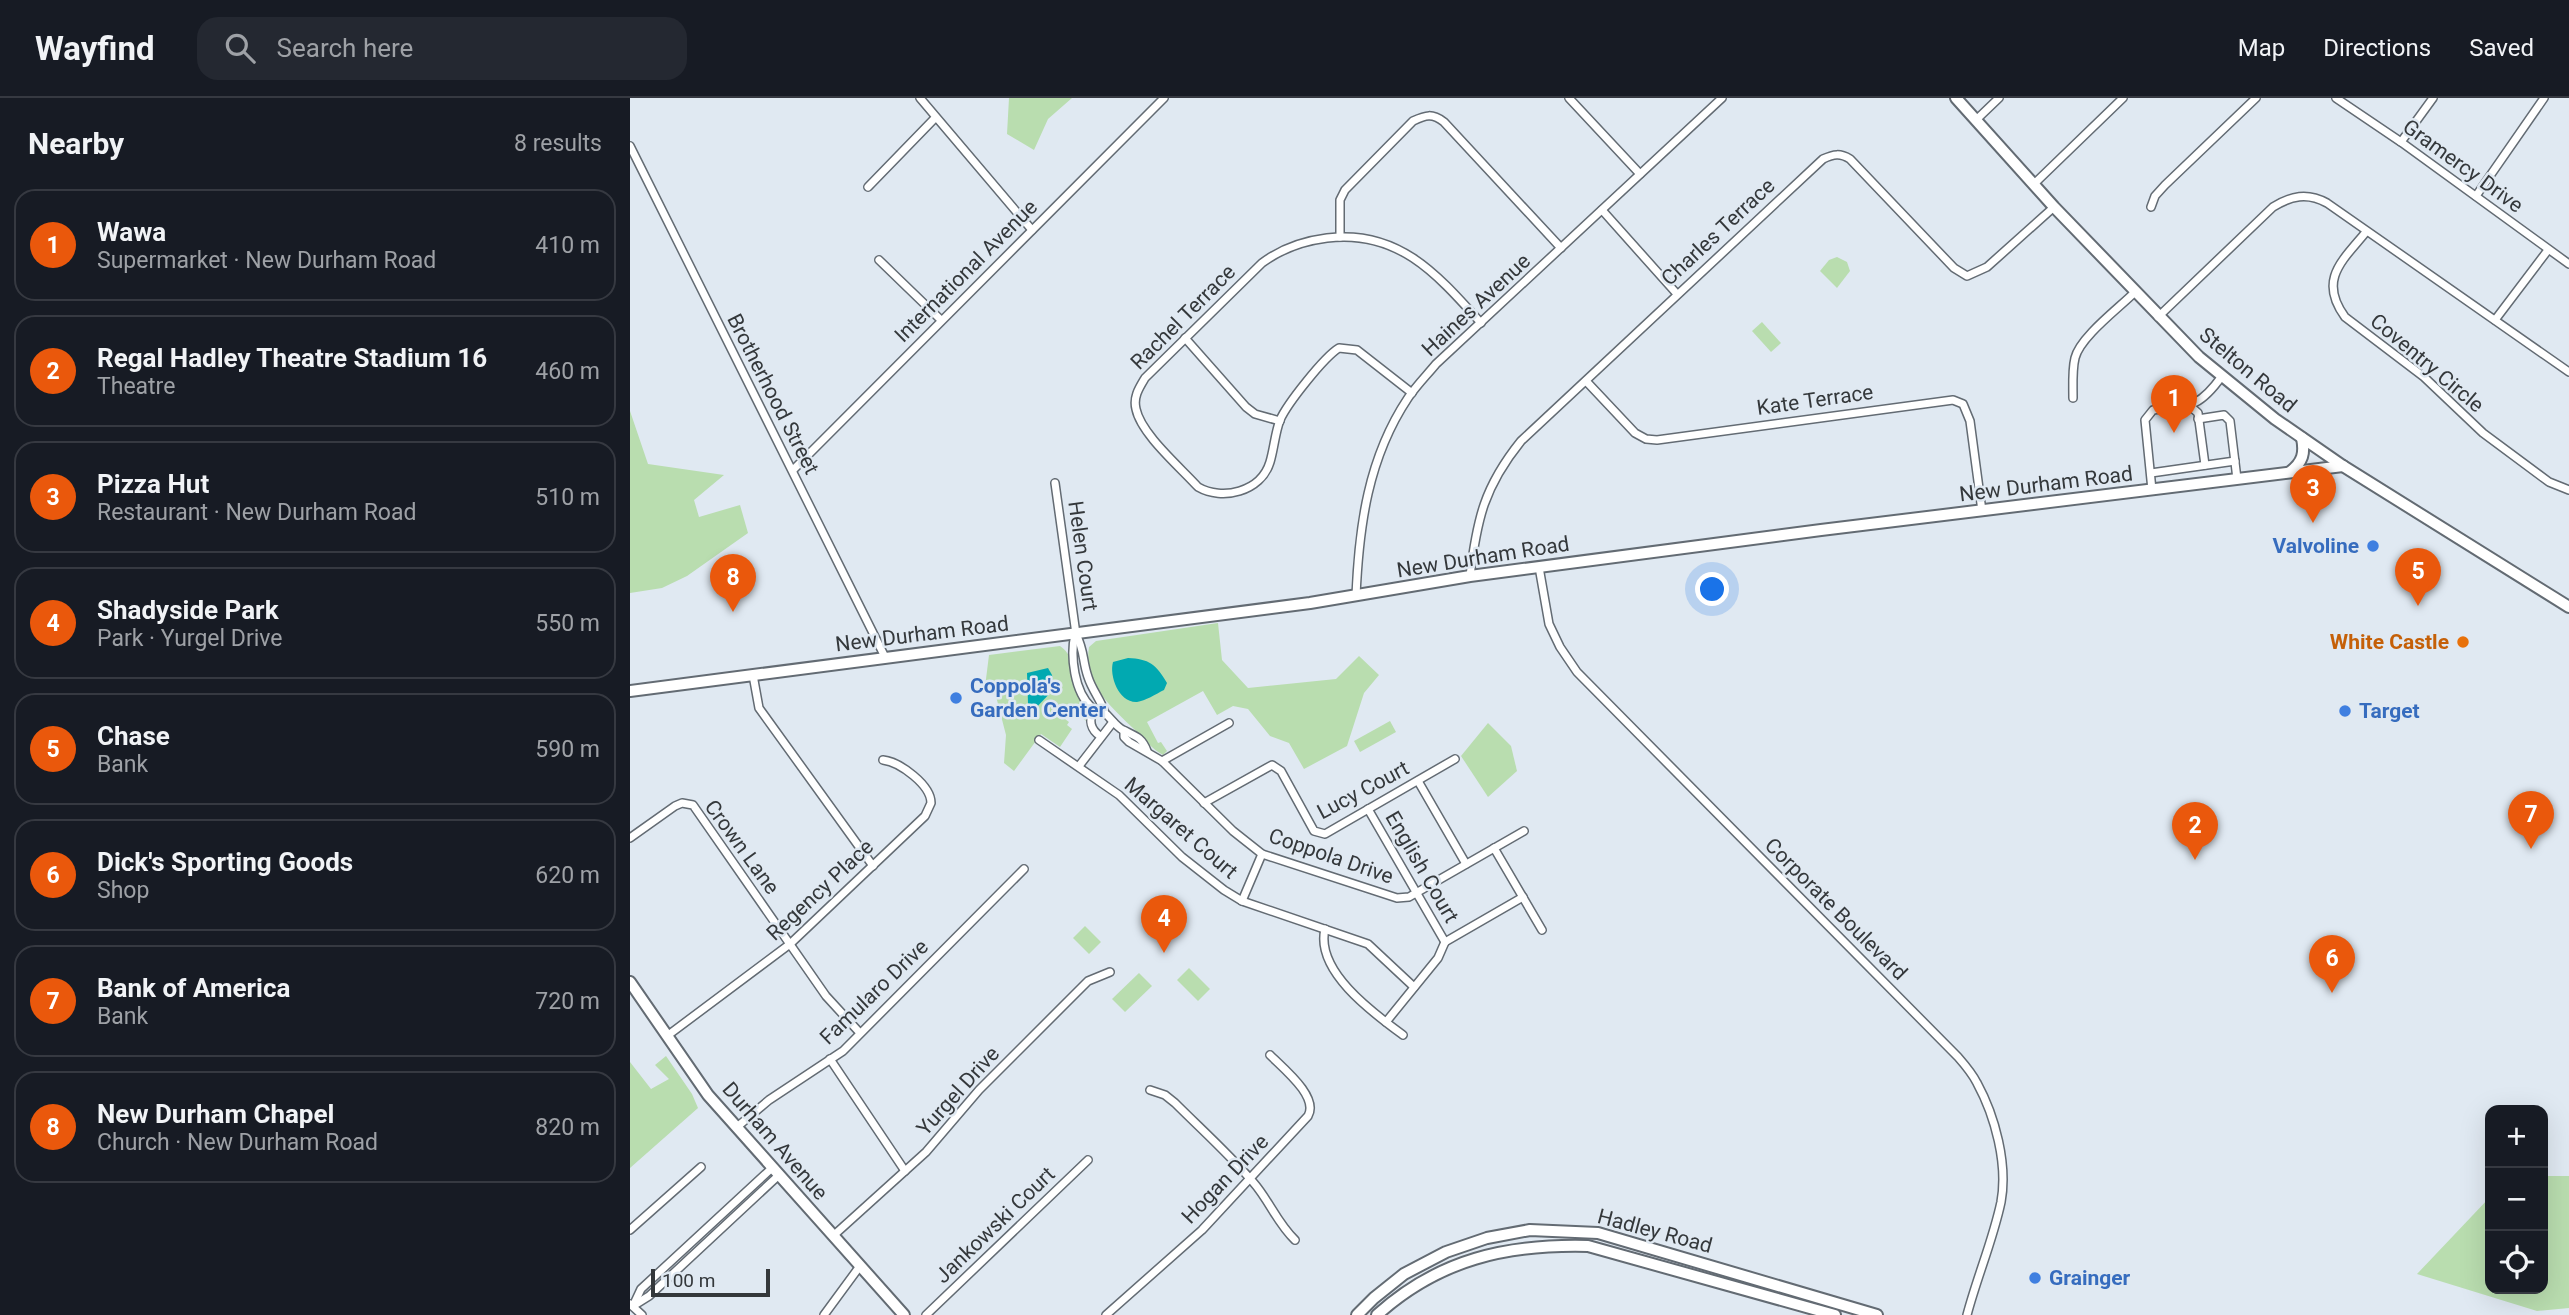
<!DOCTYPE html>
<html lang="en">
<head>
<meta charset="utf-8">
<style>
	body { margin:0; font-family:Roboto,sans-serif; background:#242831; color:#f1f3f6 }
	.controls { position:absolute; right:21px; bottom:21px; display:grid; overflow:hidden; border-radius:14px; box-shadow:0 7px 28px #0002 }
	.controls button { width:63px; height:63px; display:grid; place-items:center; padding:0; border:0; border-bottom:2px solid #363941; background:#171b24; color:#f1f3f6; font:35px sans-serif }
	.scale { position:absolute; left:21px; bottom:18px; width:119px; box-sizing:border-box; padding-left:7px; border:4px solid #34383b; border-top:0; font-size:19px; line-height:24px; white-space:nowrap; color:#34383b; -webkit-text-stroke:5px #e0e9f2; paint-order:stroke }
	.you { position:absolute; left:1083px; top:492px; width:24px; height:24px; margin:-18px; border:5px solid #fff; border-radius:50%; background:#1a73e8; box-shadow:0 0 0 10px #1a73e833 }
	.badge { display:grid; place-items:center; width:46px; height:46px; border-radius:50%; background:#ea580c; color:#fff; font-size:23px; font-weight:700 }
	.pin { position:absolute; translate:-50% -58px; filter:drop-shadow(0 2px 4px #0008) }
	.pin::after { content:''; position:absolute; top:37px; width:24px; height:21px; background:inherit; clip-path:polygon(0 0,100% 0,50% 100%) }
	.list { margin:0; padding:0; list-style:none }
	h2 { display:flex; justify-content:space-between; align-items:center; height:91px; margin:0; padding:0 28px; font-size:30px }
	h2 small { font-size:23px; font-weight:400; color:#9ea1a6 }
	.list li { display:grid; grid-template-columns:46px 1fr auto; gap:21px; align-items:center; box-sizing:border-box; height:112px; margin:0 14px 14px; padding:0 14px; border:2px solid #363941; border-radius:21px }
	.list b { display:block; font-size:26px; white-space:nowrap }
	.list p { margin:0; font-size:23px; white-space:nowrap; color:#9ea1a6 }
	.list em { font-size:23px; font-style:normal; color:#9ea1a6 }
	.icon { flex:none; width:38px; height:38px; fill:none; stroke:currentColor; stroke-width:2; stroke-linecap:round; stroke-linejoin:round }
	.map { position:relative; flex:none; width:1939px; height:1217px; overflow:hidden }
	header { display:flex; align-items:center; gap:42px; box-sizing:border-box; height:98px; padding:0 35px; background:#171b24; border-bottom:2px solid #363941 }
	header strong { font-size:33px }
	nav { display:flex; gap:38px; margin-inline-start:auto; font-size:24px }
	.search { width:490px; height:63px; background:#242831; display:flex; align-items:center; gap:18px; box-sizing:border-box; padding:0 24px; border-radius:21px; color:#9ea1a6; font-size:26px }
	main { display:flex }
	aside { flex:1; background:#171b24 }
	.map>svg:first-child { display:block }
	.green { fill:#b9ddaf }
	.water { fill:#01a9b1 }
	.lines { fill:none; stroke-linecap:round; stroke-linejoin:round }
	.street-casing { stroke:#636b73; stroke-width:10 }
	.secondary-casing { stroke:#636b73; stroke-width:14 }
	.street { stroke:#fff; stroke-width:7 }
	.secondary { stroke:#fff; stroke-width:10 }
	.shop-dot { fill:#3f7fe0; stroke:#e0e9f2; stroke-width:2.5 }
	.food-dot { fill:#e8710a; stroke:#e0e9f2; stroke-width:2.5 }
	.labels { text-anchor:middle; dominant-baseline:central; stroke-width:5; stroke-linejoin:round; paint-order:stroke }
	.street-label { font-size:21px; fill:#34383b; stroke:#e0e9f2 }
	.shop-label { font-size:21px; font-weight:bold; fill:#366cbe; stroke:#e0e9f2; text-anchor:start }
	.food-label { font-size:21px; font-weight:bold; fill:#c56008; stroke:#e0e9f2; text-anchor:end }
</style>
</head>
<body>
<header>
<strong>Wayfind</strong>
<div class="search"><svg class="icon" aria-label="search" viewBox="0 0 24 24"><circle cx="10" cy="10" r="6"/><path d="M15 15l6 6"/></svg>Search here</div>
<nav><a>Map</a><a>Directions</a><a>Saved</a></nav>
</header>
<main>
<aside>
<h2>Nearby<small>8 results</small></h2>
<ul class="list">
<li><span class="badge">1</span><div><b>Wawa</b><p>Supermarket · New Durham Road</p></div><em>410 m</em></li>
<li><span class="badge">2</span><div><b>Regal Hadley Theatre Stadium 16</b><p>Theatre</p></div><em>460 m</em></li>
<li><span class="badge">3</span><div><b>Pizza Hut</b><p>Restaurant · New Durham Road</p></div><em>510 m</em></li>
<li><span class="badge">4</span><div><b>Shadyside Park</b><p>Park · Yurgel Drive</p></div><em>550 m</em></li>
<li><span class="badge">5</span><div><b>Chase</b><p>Bank</p></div><em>590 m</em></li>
<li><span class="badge">6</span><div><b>Dick's Sporting Goods</b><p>Shop</p></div><em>620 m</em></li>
<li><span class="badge">7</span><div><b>Bank of America</b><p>Bank</p></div><em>720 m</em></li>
<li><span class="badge">8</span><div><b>New Durham Chapel</b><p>Church · New Durham Road</p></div><em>820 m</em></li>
</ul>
</aside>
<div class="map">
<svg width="1939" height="1217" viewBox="0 0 1939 1217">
	<rect width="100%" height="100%" fill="#e0e9f2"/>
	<g class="green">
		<polygon points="379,0 442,0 418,21 404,52 377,36"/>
		<polygon points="1207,159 1217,164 1220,173 1207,190 1190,173 1199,162"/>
		<polygon points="1132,224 1151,245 1141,254 1122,233"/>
		<polygon points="0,313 18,366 94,377 64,402 69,419 110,407 118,435 57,478 32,490 0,495"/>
		<path d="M588 525 592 562 618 590 706 581 729 558 749 577 734 595 717 648 674 671 659 645 640 638 618 611 603 608 587 617 573 593 517 624 528 645 531 644 537 653 533 657C522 651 513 640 504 631 481 609 453 585 459 549L466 543Z"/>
		<path d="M430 548C446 557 456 605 456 623L438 608 431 618 439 624 437 627 442 631 430 649 411 636 384 673 374 665 376 637 369 610 366 598 355 589 359 557Z"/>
		<polygon points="760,623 766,634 730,654 724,643"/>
		<polygon points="858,625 881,648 887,673 858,699 831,658"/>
		<polygon points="455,828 471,844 459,856 443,840"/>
		<polygon points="559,870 580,891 568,903 547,882"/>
		<polygon points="509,875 522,888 495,914 482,901"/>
		<polygon points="36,958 62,996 68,1010 0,1070 0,964 21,991 39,981 25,967"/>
		<polygon points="1913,1078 1939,1078 1939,1210 1907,1213 1787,1176 1860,1099 1860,1191 1913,1191"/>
	</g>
	<g class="water">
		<path d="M498 560C519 561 526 566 537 585L534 592C526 596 515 603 507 604 489 605 479 578 483 564Z"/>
		<polygon points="418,570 422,577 424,591 403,613 398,605 397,575"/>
	</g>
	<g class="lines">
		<g class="street-casing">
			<g id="street">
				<polyline points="290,0 402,132"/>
				<polyline points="939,0 1010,76"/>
				<polyline points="1706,0 1771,44 1939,166"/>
				<polyline points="1346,22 1369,0"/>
				<polyline points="1771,44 1803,0"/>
				<polyline points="0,48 255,559"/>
				<polyline points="1404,86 1493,0"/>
				<polyline points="238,89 305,20"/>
				<polyline points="1846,98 1914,0"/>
				<polyline points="1521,109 1525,98 1535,87 1626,0"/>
				<polyline points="972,112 1047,196"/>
				<path d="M1736 134C1712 163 1688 182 1715 219L1794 279 1853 335 1919 384 1939 392"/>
				<path d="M710 139V102L715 92 783 23C796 17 802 15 814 24L931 150"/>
				<polyline points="249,162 311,222"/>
				<path d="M1528 219 1643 109C1661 98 1677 94 1697 105L1939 274"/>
				<polyline points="1865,222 1918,152"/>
				<polyline points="555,240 616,309 625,316 650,323"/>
				<polyline points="956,283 1005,335 1016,341 1027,342 1323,302 1333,306 1340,323 1352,413"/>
				<path d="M782 295 727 252 709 250C694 259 657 306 650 322 645 335 644 351 640 364 631 394 592 403 568 389 550 369 511 336 506 311 503 299 509 290 515 280L632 165C651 151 673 143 697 140 768 131 807 176 851 225"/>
				<path d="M1443 300C1443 287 1442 272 1445 260 1450 239 1489 210 1505 194"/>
				<polyline points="1560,308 1568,315 1575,367"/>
				<polyline points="1568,321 1594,317 1600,323 1607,381"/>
				<polyline points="163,372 534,0"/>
				<polyline points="1521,375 1605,363"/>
				<path d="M425 385 446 536C455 554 452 562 458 579 462 592 471 602 475 615"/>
				<path d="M1522 392 1515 322 1523 312C1560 308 1569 310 1592 278"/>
				<path d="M909 469 919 526 930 549 947 574 1328 959C1335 967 1342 975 1347 985 1365 1018 1378 1066 1371 1104 1363 1142 1347 1179 1337 1217"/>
				<path d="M840 478C847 421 854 389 891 343L1193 61C1204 56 1210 55 1220 61L1324 170 1337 178 1357 169 1424 109"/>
				<path d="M726 498C729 428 738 360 778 300 786 288 797 277 806 266L1092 0"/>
				<path d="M445 536C440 558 444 594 462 610 466 614 472 614 477 617 482 622 487 629 493 632 505 638 512 639 517 653"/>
				<polyline points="123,577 129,610 243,768"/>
				<path d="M463 612C459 623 460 631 470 638"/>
				<polyline points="494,633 494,639 499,644 532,663 603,733 632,756 767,800 779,799 894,733"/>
				<polyline points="409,642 489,697 552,759 594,792 612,803 738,846 784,889"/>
				<polyline points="532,663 599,625"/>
				<polyline points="449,668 483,624"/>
				<polyline points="788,683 836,766"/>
				<polyline points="574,705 642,667 651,673 684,733 695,736 825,661"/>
				<polyline points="738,711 815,844"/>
				<polyline points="0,740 45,708 52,705 63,707 196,898 230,935"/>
				<polyline points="864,750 912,832"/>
				<polyline points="612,803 632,756"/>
				<path d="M695 831C685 873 743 915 773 937"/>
				<polyline points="815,844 893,799"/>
				<polyline points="756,924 808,860 815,844"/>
				<path d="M37 938 160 846 295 718 301 705C301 687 270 664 253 662"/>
				<polyline points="200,961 275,1073"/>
				<path d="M520 992 535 997 545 1005C571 1031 599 1056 623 1084 639 1102 647 1125 665 1142"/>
				<polyline points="107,1029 139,1002 213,953 394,771"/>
				<polyline points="0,1132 71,1069"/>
				<polyline points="203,1138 296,1054 349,992 458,883 480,874"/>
				<polyline points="0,1206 12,1217"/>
				<polyline points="3,1208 11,1191 142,1070"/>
				<polyline points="3,1208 19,1198 149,1077"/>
				<polyline points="194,1217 230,1168"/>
				<polyline points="296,1217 458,1062"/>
				<path d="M476 1217 572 1132 678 1018C689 999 654 971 640 957"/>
			</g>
		</g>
		<g class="secondary-casing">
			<g id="secondary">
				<polyline points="1326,0 1424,109 1569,259 1645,321 1713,368 1939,509"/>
				<path d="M1660 374C1673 364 1675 355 1672 340"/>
				<polyline points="0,593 680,505 840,478 1191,432 1713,368"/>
				<polyline points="0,884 78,997 274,1217"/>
				<polyline points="727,1217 744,1200 774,1176 816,1154 857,1140 900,1132 968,1135 1247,1217"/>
				<path d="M747 1217C809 1161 877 1146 958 1148L1205 1217"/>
			</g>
		</g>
		<use href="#street" class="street"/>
		<use href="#secondary" class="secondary"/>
	</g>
	<g class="shop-dot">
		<circle cx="1743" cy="448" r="7"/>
		<circle cx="326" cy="600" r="7"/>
		<circle cx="1715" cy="613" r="7"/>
		<circle cx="1405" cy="1180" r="7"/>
	</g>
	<circle class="food-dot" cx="1833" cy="544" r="7"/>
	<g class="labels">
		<g class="street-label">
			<text transform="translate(1833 68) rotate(36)">Gramercy Drive</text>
			<text transform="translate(1088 134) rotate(-43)">Charles Terrace</text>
			<text transform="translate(336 173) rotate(-45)">International Avenue</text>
			<text transform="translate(846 207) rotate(-43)">Haines Avenue</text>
			<text transform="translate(553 219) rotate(-45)">Rachel Terrace</text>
			<text transform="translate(1797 265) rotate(40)">Coventry Circle</text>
			<text transform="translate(1618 272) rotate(40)">Stelton Road</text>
			<text transform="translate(143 296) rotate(63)">Brotherhood Street</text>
			<text transform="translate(1185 302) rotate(-8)">Kate Terrace</text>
			<text transform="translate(1416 386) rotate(-7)">New Durham Road</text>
			<text transform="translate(453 458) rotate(82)">Helen Court</text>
			<text transform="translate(853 459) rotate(-9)">New Durham Road</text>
			<text transform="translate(292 536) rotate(-7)">New Durham Road</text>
			<text transform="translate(733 692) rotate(-28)">Lucy Court</text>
			<text transform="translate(551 730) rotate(41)">Margaret Court</text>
			<text transform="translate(112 749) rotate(54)">Crown Lane</text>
			<text transform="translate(701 758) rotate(19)">Coppola Drive</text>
			<text transform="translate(792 769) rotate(60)">English Court</text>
			<text transform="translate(190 792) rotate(-43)">Regency Place</text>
			<text transform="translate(1206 811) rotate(45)">Corporate Boulevard</text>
			<text transform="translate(244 894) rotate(-44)">Famularo Drive</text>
			<text transform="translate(328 993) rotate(-48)">Yurgel Drive</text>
			<text transform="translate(145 1043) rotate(49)">Durham Avenue</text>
			<text transform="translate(595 1081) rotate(-46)">Hogan Drive</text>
			<text transform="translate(365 1127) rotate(-44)">Jankowski Court</text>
			<text transform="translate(1025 1133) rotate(15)">Hadley Road</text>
		</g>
		<g class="shop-label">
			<text x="1729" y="448" text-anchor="end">Valvoline</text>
			<text x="340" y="588">Coppola's<tspan x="340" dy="24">Garden Center</tspan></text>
			<text x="1729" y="613">Target</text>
			<text x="1419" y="1180">Grainger</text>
		</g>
		<g class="food-label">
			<text x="1819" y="544">White Castle</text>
		</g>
	</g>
</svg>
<div class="controls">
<button>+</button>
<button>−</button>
<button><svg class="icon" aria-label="locate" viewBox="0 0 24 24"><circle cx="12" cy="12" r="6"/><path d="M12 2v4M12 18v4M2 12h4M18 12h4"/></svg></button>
</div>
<div class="scale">100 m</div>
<div class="you"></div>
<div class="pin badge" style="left:1544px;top:335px">1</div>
<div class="pin badge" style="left:1565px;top:762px">2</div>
<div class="pin badge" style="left:1683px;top:425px">3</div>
<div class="pin badge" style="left:534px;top:855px">4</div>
<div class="pin badge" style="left:1788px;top:508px">5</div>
<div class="pin badge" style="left:1702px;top:895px">6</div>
<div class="pin badge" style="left:1901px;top:751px">7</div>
<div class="pin badge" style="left:103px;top:514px">8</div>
</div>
</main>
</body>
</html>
